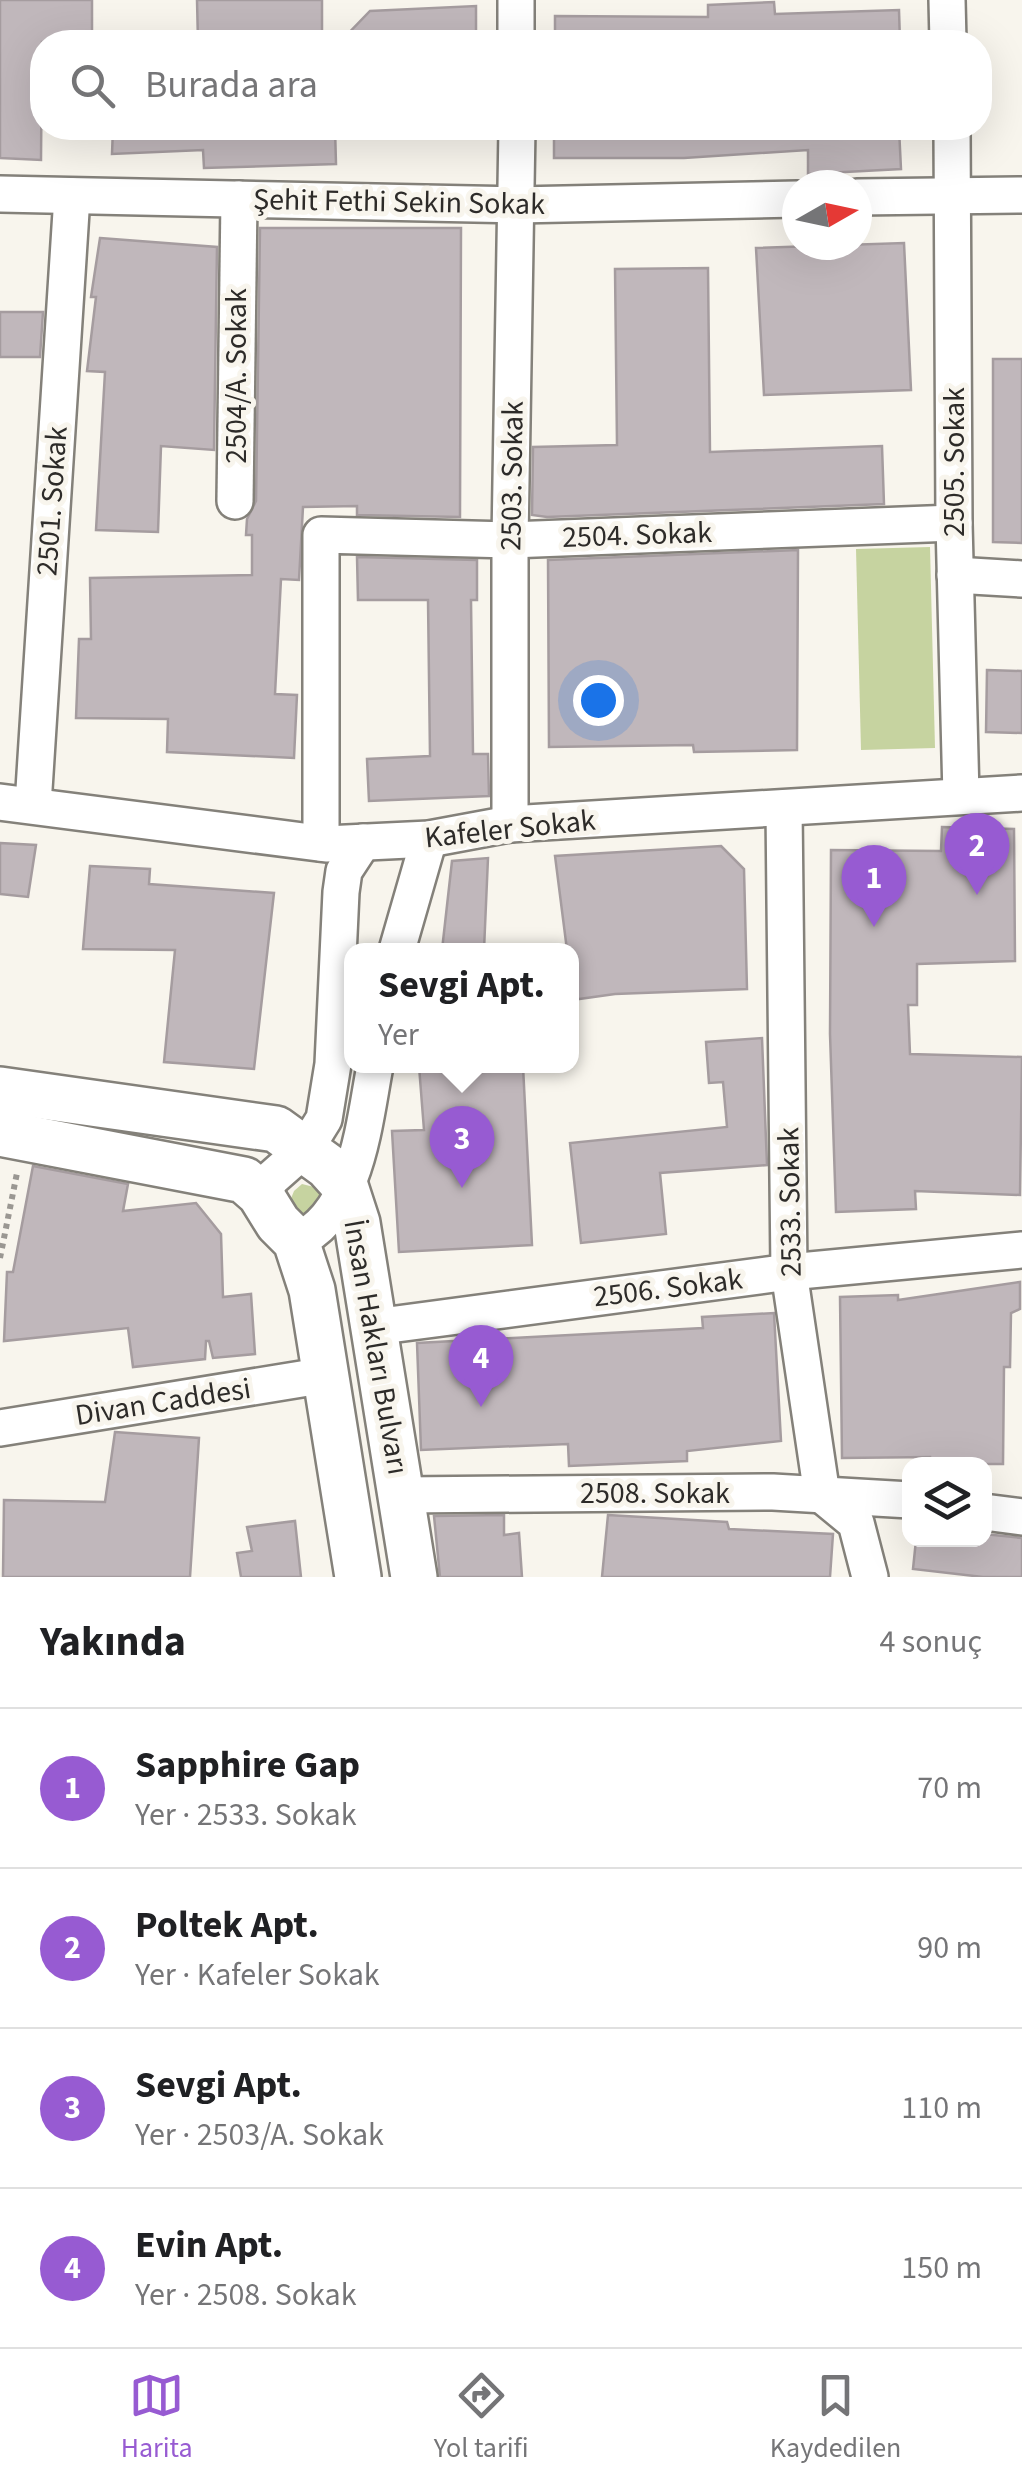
<!DOCTYPE html>
<html lang="tr">
<head>
<meta charset="utf-8">
<style>
	body { margin:0; font-family:"Source Sans 3",sans-serif; background:#f2f2f2; color:#202124 }
	.controls { position:absolute; right:30px; bottom:30px; display:grid; overflow:hidden; border-radius:20px; box-shadow:0 10px 40px #0002 }
	.controls button { width:90px; height:90px; display:grid; place-items:center; padding:0; border:0; border-bottom:2px solid #e0e0e0; background:#fff; color:#202124; font:50px sans-serif }
	.compass { position:absolute; left:782px; top:170px; width:90px; height:90px; border-radius:50%; background:#fff; box-shadow:0 10px 40px #0002; rotate:81deg }
	.you { position:absolute; left:598px; top:700px; width:35px; height:35px; margin:-25px; border:8px solid #fff; border-radius:50%; background:#1a73e8; box-shadow:0 0 0 15px #1a73e833 }
	.badge { display:grid; place-items:center; width:65px; height:65px; border-radius:50%; background:#975bd2; color:#fff; font-size:32px; font-weight:700 }
	.pin { position:absolute; translate:-50% -82px; filter:drop-shadow(0 2px 5px #0008) }
	.pin::after { content:''; position:absolute; top:52px; width:35px; height:30px; background:inherit; clip-path:polygon(0 0,100% 0,50% 100%) }
	.popup { position:absolute; left:344px; top:943px; width:235px; height:130px; box-sizing:border-box; display:grid; place-content:center; border-radius:20px; background:#fff; filter:drop-shadow(0 2px 8px #0005); font-size:32px; white-space:nowrap; color:#757577 }
	.popup b { font-size:38px; color:#202124 }
	.popup::after { content:''; position:absolute; left:50%; top:100%; margin-left:-20px; border:20px solid transparent; border-top-color:#fff }
	.list { margin:0; padding:0; list-style:none }
	h2 { display:flex; justify-content:space-between; align-items:center; height:130px; margin:0; padding:0 40px; font-size:42px }
	h2 small { font-size:32px; font-weight:400; color:#757577 }
	.list li { display:grid; grid-template-columns:65px 1fr auto; gap:30px; align-items:center; box-sizing:border-box; height:160px; padding:0 40px; border-top:2px solid #e0e0e0 }
	.list b { display:block; font-size:38px; white-space:nowrap }
	.list p { margin:0; font-size:32px; white-space:nowrap; color:#757577 }
	.list em { font-size:32px; font-style:normal; color:#757577 }
	.icon { flex:none; width:55px; height:55px; fill:none; stroke:currentColor; stroke-width:2; stroke-linecap:round; stroke-linejoin:round }
	.map { position:relative; flex:none; width:1022px; height:1577px; overflow:hidden }
	.search { position:absolute; background:#fff; box-shadow:0 10px 40px #0002; left:30px; right:30px; top:30px; height:110px; display:flex; align-items:center; gap:25px; box-sizing:border-box; padding:0 35px; border-radius:40px; color:#757577; font-size:38px }
	.sheet { height:770px; background:#fff }
	nav { display:flex; justify-content:space-around; align-items:center; box-sizing:border-box; height:140px; border-top:2px solid #e0e0e0; background:#fff; font-size:28px; color:#757577 }
	nav a { display:grid; justify-items:center; gap:5px }
	nav .on { color:#975bd2 }
	.map>svg:first-child { display:block }
	.green { fill:#c6d3a0 }
	.building { fill:#c0b7bb; stroke:#a59c9f; stroke-width:2.5 }
	.lines { fill:none; stroke-linecap:round; stroke-linejoin:round }
	.minor-casing { stroke:#84817a; stroke-width:40 }
	.major-casing { stroke:#84817a; stroke-width:50 }
	.path { stroke:#9a9792; stroke-width:6; stroke-dasharray:5 5; stroke-linecap:butt }
	.minor { stroke:#fff; stroke-width:35 }
	.major { stroke:#fff; stroke-width:45 }
	.labels { text-anchor:middle; dominant-baseline:central; stroke-width:10; stroke-linejoin:round; paint-order:stroke }
	.street-label { font-size:30px; fill:#2d2b29; stroke:#f8f5ed }
</style>
</head>
<body>
<div class="map">
<svg width="1022" height="1577" viewBox="0 0 1022 1577">
	<rect width="100%" height="100%" fill="#f8f5ed"/>
	<g class="green">
		<polygon points="930,547 935,748 861,750 856,549"/>
		<polygon points="302,1184 318,1188 324,1197 309,1218 298,1215 290,1201 294,1191"/>
	</g>
	<g class="building">
		<polygon points="0,0 92,0 92,42 42,42 41,160 0,158"/>
		<polygon points="197,0 322,0 322,42 198,42"/>
		<polygon points="774,2 775,14 899,10 900,42 555,42 555,16 708,17 708,5"/>
		<polygon points="476,6 476,42 340,42 370,11"/>
		<polygon points="113,128 335,128 336,164 204,168 203,150 112,154"/>
		<polygon points="554,128 899,128 901,169 808,174 808,150 684,158 554,158"/>
		<polygon points="260,228 461,228 460,517 357,515 357,506 303,507 299,580 281,579 275,694 297,695 294,758 167,752 168,719 76,718 79,639 91,639 90,578 252,575 252,535 246,535 247,519 256,501"/>
		<polygon points="100,238 217,247 214,450 161,446 158,532 96,530 105,372 87,371 96,297 91,297"/>
		<polygon points="904,243 911,390 764,395 756,248"/>
		<polygon points="708,268 710,452 882,446 884,504 547,517 532,515 533,447 617,445 615,269"/>
		<polygon points="0,312 43,312 40,357 0,357"/>
		<polygon points="993,359 1022,359 1022,543 993,542"/>
		<polygon points="798,550 797,750 694,752 693,745 549,747 548,560"/>
		<polygon points="357,557 477,560 477,600 471,600 473,754 488,754 489,796 369,801 367,759 430,756 428,600 358,600"/>
		<polygon points="987,670 1022,671 1022,733 986,732"/>
		<polygon points="942,827 1014,829 1015,961 917,964 917,1005 908,1005 910,1054 1022,1057 1020,1195 915,1191 916,1209 836,1212 830,1034 831,850 941,851"/>
		<polygon points="0,843 36,845 28,897 0,894"/>
		<polygon points="721,846 744,869 747,989 615,994 572,1000 572,950 567,950 555,856"/>
		<polygon points="488,858 484,950 442,950 452,861"/>
		<polygon points="90,866 150,869 149,884 274,893 254,1069 164,1062 175,950 83,949"/>
		<polygon points="762,1038 767,1165 660,1173 666,1234 581,1243 570,1143 727,1127 723,1082 709,1083 706,1042"/>
		<polygon points="419,1066 523,1066 532,1245 399,1252 392,1131 424,1130"/>
		<polygon points="33,1166 128,1184 123,1211 196,1203 221,1234 223,1297 251,1294 255,1354 213,1358 209,1341 206,1341 205,1359 133,1367 128,1328 4,1341 7,1272 13,1272"/>
		<polygon points="1020,1282 1020,1309 1011,1313 1010,1367 1004,1367 1003,1464 930,1464 930,1457 842,1458 840,1297 898,1295 898,1300"/>
		<polygon points="774,1313 781,1441 687,1451 687,1461 569,1466 568,1444 421,1450 417,1343 703,1328 702,1317"/>
		<polygon points="115,1432 199,1438 190,1577 3,1577 4,1500 105,1502"/>
		<polygon points="504,1515 504,1535 519,1533 522,1577 440,1577 434,1516"/>
		<polygon points="608,1515 727,1522 729,1529 833,1534 830,1577 602,1577"/>
		<polygon points="295,1521 301,1577 241,1577 237,1553 252,1551 247,1527"/>
		<polygon points="984,1534 1022,1538 1022,1577 983,1577 913,1569 916,1540 984,1540"/>
	</g>
	<g class="lines">
		<g class="minor-casing">
			<g id="minor">
				<polyline points="516,0 516,42"/>
				<polyline points="947,0 948,42"/>
				<polyline points="952,128 954,523 961,796"/>
				<polyline points="0,194 517,205 797,199"/>
				<polyline points="857,197 1022,195"/>
				<polyline points="235,501 239,199"/>
				<polyline points="955,575 1022,579"/>
				<polyline points="0,802 326,844 429,839 510,824 1022,793"/>
				<polyline points="33,805 72,196"/>
				<polyline points="784,808 789,1272 822,1495 856,1523 870,1577"/>
				<polyline points="510,824 510,540 517,128"/>
				<polyline points="321,843 321,535 510,540 954,523"/>
				<polyline points="397,950 429,839"/>
				<polyline points="260,1194 272,1178 306,1148 324,1119 333,1064 341,892 344,871 363,842"/>
				<path d="M296 1241C357 1215 364 1123 375 1066"/>
				<polyline points="374,1327 789,1272 1022,1250"/>
				<polyline points="0,1428 326,1375"/>
				<polyline points="401,1495 773,1492 910,1500"/>
				<polyline points="984,1512 1022,1517"/>
			</g>
		</g>
		<g class="major-casing">
			<g id="major">
				<polyline points="0,1090 276,1129 327,1166 345,1186 357,1223 414,1577"/>
				<polyline points="0,1133 244,1180 260,1194 278,1223 296,1241 312,1290 358,1577"/>
			</g>
		</g>
		<polyline class="path" points="0,1258 17,1173"/>
		<use href="#minor" class="minor"/>
		<use href="#major" class="major"/>
	</g>
	<g class="labels">
		<g class="street-label">
			<text transform="translate(399 202) rotate(1)">Şehit Fethi Sekin Sokak</text>
			<text transform="translate(236 376) rotate(-90)">2504/A. Sokak</text>
			<text transform="translate(954 462) rotate(-90)">2505. Sokak</text>
			<text transform="translate(512 476) rotate(-89)">2503. Sokak</text>
			<text transform="translate(52 501) rotate(-86)">2501. Sokak</text>
			<text transform="translate(637 535) rotate(-2)">2504. Sokak</text>
			<text transform="translate(510 829) rotate(-6)">Kafeler Sokak</text>
			<text transform="translate(790 1202) rotate(-91)">2533. Sokak</text>
			<text transform="translate(668 1288) rotate(-7)">2506. Sokak</text>
			<text transform="translate(376 1347) rotate(80)">İnsan Hakları Bulvarı</text>
			<text transform="translate(163 1402) rotate(-9)">Divan Caddesi</text>
			<text x="655" y="1493">2508. Sokak</text>
		</g>
	</g>
</svg>
<div class="controls">
<button><svg class="icon" aria-label="layers" viewBox="0 0 24 24"><path d="M12 4l9 5-9 5-9-5zM3 14l9 5 9-5"/></svg></button>
</div>
<svg class="compass" viewBox="-18 -18 36 36"><path d="M0-13l5 13h-10z" fill="#e53935"/><path d="M0 13l5-13h-10z" fill="#757577"/></svg>
<div class="you"></div>
<div class="pin badge" style="left:874px;top:927px">1</div>
<div class="pin badge" style="left:977px;top:895px">2</div>
<div class="pin badge" style="left:462px;top:1188px">3</div>
<div class="popup"><b>Sevgi Apt.</b>Yer</div>
<div class="pin badge" style="left:481px;top:1407px">4</div>
<div class="search"><svg class="icon" aria-label="search" viewBox="0 0 24 24"><circle cx="10" cy="10" r="6"/><path d="M15 15l6 6"/></svg>Burada ara</div>
</div>
<section class="sheet">
<h2>Yakında<small>4 sonuç</small></h2>
<ul class="list">
<li><span class="badge">1</span><div><b>Sapphire Gap</b><p>Yer · 2533. Sokak</p></div><em>70 m</em></li>
<li><span class="badge">2</span><div><b>Poltek Apt.</b><p>Yer · Kafeler Sokak</p></div><em>90 m</em></li>
<li><span class="badge">3</span><div><b>Sevgi Apt.</b><p>Yer · 2503/A. Sokak</p></div><em>110 m</em></li>
<li><span class="badge">4</span><div><b>Evin Apt.</b><p>Yer · 2508. Sokak</p></div><em>150 m</em></li>
</ul>
</section>
<nav>
<a class="on"><svg class="icon" aria-label="map" viewBox="0 0 24 24"><path d="M3 6l6-2 6 2 6-2v14l-6 2-6-2-6 2zM9 4v14M15 6v14"/></svg>Harita</a>
<a><svg class="icon" aria-label="directions" viewBox="0 0 24 24"><path d="M12 3l9 9-9 9-9-9zM9 14v-3h6M13 9l2 2-2 2"/></svg>Yol tarifi</a>
<a><svg class="icon" aria-label="saved" viewBox="0 0 24 24"><path d="M7 4h10v16l-5-4-5 4z"/></svg>Kaydedilen</a>
</nav>
</body>
</html>
